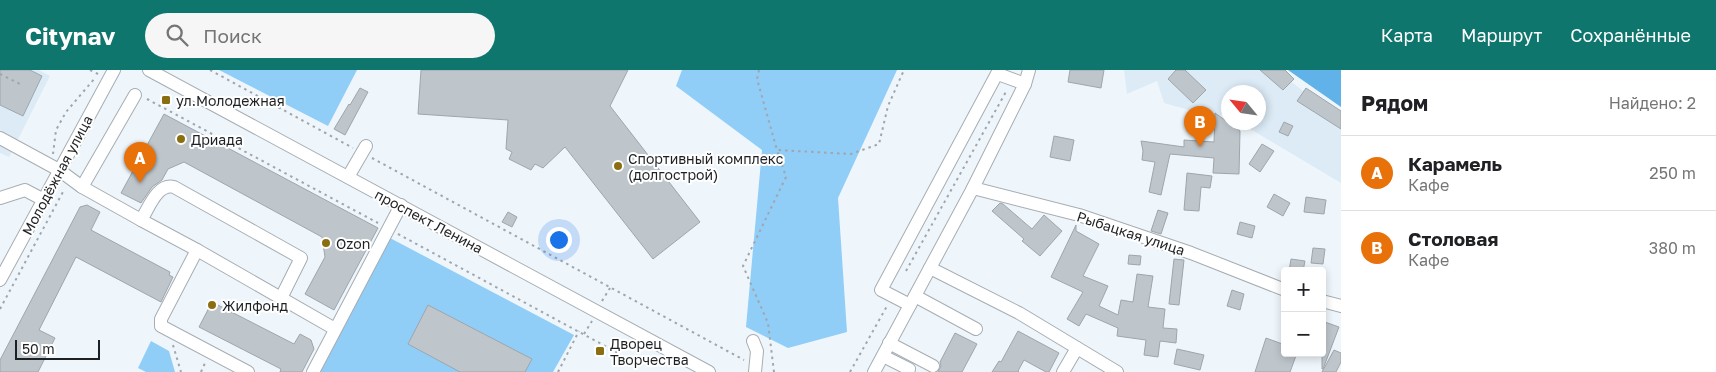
<!DOCTYPE html>
<html lang="ru">
<head>
<meta charset="utf-8">
<style>
	body { margin:0; font-family:"Golos Text",sans-serif; background:#f6f6f6; color:#202124 }
	.controls { position:absolute; right:15px; bottom:15px; display:grid; overflow:hidden; border-radius:5px; box-shadow:0 2px 8px #0003 }
	.controls button { width:45px; height:45px; display:grid; place-items:center; padding:0; border:0; border-bottom:1px solid #e0e0e0; background:#fff; color:#202124; font:25px sans-serif }
	.compass { position:absolute; left:1221px; top:15px; width:45px; height:45px; border-radius:50%; background:#fff; box-shadow:0 2px 8px #0003; rotate:299deg }
	.scale { position:absolute; left:15px; bottom:12px; width:85px; box-sizing:border-box; padding-left:5px; border:2px solid #1e2123; border-top:0; font-size:14px; line-height:18px; white-space:nowrap; color:#1e2123; -webkit-text-stroke:4px #fff; paint-order:stroke }
	.you { position:absolute; left:558px; top:169px; width:18px; height:18px; margin:-12px; border:4px solid #fff; border-radius:50%; background:#1a73e8; box-shadow:0 0 0 8px #1a73e833 }
	.badge { display:grid; place-items:center; width:32px; height:32px; border-radius:50%; background:#0f766e; color:#fff; font-size:16px; font-weight:700 }
	.pin { position:absolute; translate:-50% -41px; filter:drop-shadow(0 1px 2px #0008) }
	.pin::after { content:''; position:absolute; top:26px; width:18px; height:15px; background:inherit; clip-path:polygon(0 0,100% 0,50% 100%) }
	.list { margin:0; padding:0; list-style:none }
	h2 { display:flex; justify-content:space-between; align-items:center; height:65px; margin:0; padding:0 20px; font-size:21px }
	h2 small { font-size:16px; font-weight:400; color:#757577 }
	.list li { display:grid; grid-template-columns:32px 1fr auto; gap:15px; align-items:center; box-sizing:border-box; height:75px; padding:0 20px; border-top:1px solid #e0e0e0 }
	.list b { display:block; font-size:19px; white-space:nowrap }
	.list p { margin:0; font-size:16px; white-space:nowrap; color:#757577 }
	.list em { font-size:16px; font-style:normal; color:#757577 }
	.icon { flex:none; width:28px; height:28px; fill:none; stroke:currentColor; stroke-width:2; stroke-linecap:round; stroke-linejoin:round }
	.map { position:relative; flex:none; width:1341px; height:302px; overflow:hidden }
	header { display:flex; align-items:center; gap:30px; box-sizing:border-box; height:70px; padding:0 25px; background:#0f766e; color:#fff }
	header strong { font-size:24px }
	nav { display:flex; gap:28px; margin-inline-start:auto; font-size:18px }
	.search { width:350px; height:45px; background:#f6f6f6; display:flex; align-items:center; gap:12px; box-sizing:border-box; padding:0 18px; border-radius:28px; color:#757577; font-size:19px }
	main { display:flex }
	aside { flex:1; background:#fff }
	.map>svg:first-child { display:block }
	.built { fill:#dcebf6 }
	.green { fill:#90cdf7 }
	.water { fill:#60b2e8 }
	.building { fill:#bec6cc; stroke:#9ea6ab }
	.lines { fill:none; stroke-linecap:round; stroke-linejoin:round }
	.minor-casing { stroke:#a6adb3; stroke-width:14 }
	.path { stroke:#a0a6ab; stroke-width:2; stroke-dasharray:2.5 4; stroke-linecap:butt }
	.minor { stroke:#fff; stroke-width:12 }
	.poi-dot { fill:#8b6e10; stroke:#fff; stroke-width:2 }
	.labels { text-anchor:middle; dominant-baseline:central; stroke-width:4; stroke-linejoin:round; paint-order:stroke }
	.poi-label { font-size:14px; fill:#1e2123; stroke:#fff; text-anchor:start }
	.street-label { font-size:14px; fill:#1e2123; stroke:#fff }
</style>
</head>
<body>
<header>
<strong>Citynav</strong>
<div class="search"><svg class="icon" aria-label="search" viewBox="0 0 24 24"><circle cx="10" cy="10" r="6"/><path d="M15 15l6 6"/></svg>Поиск</div>
<nav><a>Карта</a><a>Маршрут</a><a>Сохранённые</a></nav>
</header>
<main>
<div class="map">
<svg width="1341" height="302" viewBox="0 0 1341 302">
	<rect width="100%" height="100%" fill="#eef6fc"/>
	<g class="built">
		<polygon points="30,0 39,0 50,6 9,87 0,83 0,35 23,46 41,6"/>
		<polygon points="1124,0 1276,0 1341,50 1341,113 1240,53 1258,52 1258,22 1228,22 1228,42 1226,40 1218,48 1164,33 1157,11 1127,24"/>
	</g>
	<g class="green">
		<polygon points="219,0 357,0 328,56"/>
		<polygon points="682,0 897,0 838,128 847,262 788,278 746,257 762,80 676,16"/>
		<polygon points="390,168 574,265 553,302 319,302"/>
		<polygon points="151,271 169,281 175,302 146,302 138,298"/>
	</g>
	<polygon class="water" points="1288,0 1341,0 1341,37"/>
	<g class="building">
		<polygon points="0,0 30,0 42,6 23,46 0,35"/>
		<polygon points="421,0 628,0 610,36 700,152 653,189 565,77 543,98 535,94 531,100 509,89 512,82 506,79 508,50 418,44"/>
		<polygon points="1070,0 1104,0 1101,18 1068,12"/>
		<polygon points="1176,0 1185,0 1206,20 1193,33 1168,9"/>
		<polygon points="1260,0 1285,0 1294,9 1283,20"/>
		<polygon points="360,18 368,22 345,65 334,59 349,34 350,35"/>
		<polygon points="1306,18 1341,41 1341,59 1297,31"/>
		<polygon points="1215,43 1240,61 1239,104 1213,103 1214,88 1170,84 1161,125 1149,122 1155,92 1142,90 1143,81 1141,71 1184,77 1184,70 1214,72"/>
		<polygon points="164,44 378,158 334,240 305,224 325,187 322,167 184,92 168,99 162,110 152,117 141,133 121,123"/>
		<polygon points="1284,52 1293,56 1288,66 1279,62"/>
		<polygon points="1054,66 1074,70 1070,91 1050,87"/>
		<polygon points="1262,74 1274,81 1260,102 1249,94"/>
		<polygon points="1187,103 1212,106 1210,118 1201,117 1199,141 1184,140"/>
		<polygon points="1274,124 1290,133 1283,146 1267,137"/>
		<polygon points="1306,127 1326,130 1324,144 1304,142"/>
		<polygon points="1000,133 1003,134 1032,159 1044,145 1062,161 1040,186 1022,171 1024,169 992,141"/>
		<polygon points="87,135 100,142 91,160 170,202 169,205 173,207 161,232 76,187 39,260 55,268 38,302 0,302 0,290 80,137"/>
		<polygon points="1158,140 1168,143 1161,164 1151,161"/>
		<polygon points="508,142 517,147 512,157 502,152"/>
		<polygon points="1240,152 1255,156 1252,168 1237,164"/>
		<polygon points="1076,155 1076,161 1099,174 1083,206 1108,216 1099,236 1118,245 1121,230 1133,232 1137,204 1153,206 1148,237 1165,239 1163,258 1177,259 1176,273 1160,271 1158,287 1144,285 1146,270 1117,266 1118,258 1086,244 1079,256 1067,249 1083,222 1051,207"/>
		<polygon points="1313,178 1325,179 1323,194 1311,193"/>
		<polygon points="1129,185 1141,186 1140,195 1128,194"/>
		<polygon points="1174,189 1184,190 1179,235 1169,234"/>
		<polygon points="1291,189 1305,191 1303,201 1289,201"/>
		<polygon points="1232,220 1244,224 1240,240 1227,236"/>
		<polygon points="212,232 294,274 300,264 311,270 314,279 302,302 280,302 281,299 199,257"/>
		<polygon points="428,235 532,289 525,302 460,302 408,274"/>
		<polygon points="1322,251 1339,257 1323,299 1322,299"/>
		<polygon points="1018,261 1059,283 1049,302 1046,302 1024,290 1018,301 1019,302 992,302 999,291 1001,292"/>
		<polygon points="955,263 977,274 962,302 938,302 941,296 940,292"/>
		<polygon points="1266,268 1285,275 1285,283 1297,283 1290,302 1255,302"/>
		<polygon points="1177,279 1204,285 1200,300 1174,294"/>
		<polygon points="1334,280 1341,283 1341,292 1336,302 1322,302"/>
	</g>
	<g class="lines">
		<g class="minor-casing">
			<g id="minor">
				<polyline points="149,0 709,302"/>
				<polyline points="998,4 1025,14"/>
				<path d="M0 68 59 100 82 117 141 150C149 138 157 113 174 117L301 188 281 228"/>
				<polyline points="348,107 366,76"/>
				<polyline points="82,117 135,25"/>
				<polyline points="973,118 1079,145 1191,183 1285,220"/>
				<polyline points="0,128 25,120 44,130"/>
				<polyline points="141,150 197,180 335,259"/>
				<polyline points="197,180 161,249 161,256 248,302"/>
				<polyline points="930,198 1019,243 1117,302"/>
				<polyline points="0,210 114,0"/>
				<polyline points="915,226 976,259"/>
				<polyline points="1322,231 1341,236"/>
				<polyline points="910,235 881,220 999,0"/>
				<polyline points="753,271 757,281 755,302"/>
				<polyline points="889,273 933,296"/>
				<polyline points="883,286 909,299 908,302"/>
				<polyline points="313,302 401,135"/>
				<polyline points="874,302 973,118 1025,14 1029,0"/>
				<polyline points="1063,302 1077,278"/>
			</g>
		</g>
		<g class="path">
			<polyline points="90,0 98,4"/>
			<polyline points="210,0 353,78"/>
			<polyline points="759,0 757,9 777,80"/>
			<polyline points="0,4 22,15"/>
			<polyline points="147,29 378,153"/>
			<polyline points="53,84 56,60 66,42 95,8"/>
			<polyline points="372,88 744,290"/>
			<polyline points="398,164 618,283"/>
			<polyline points="906,201 1007,20"/>
			<polyline points="602,231 610,218"/>
			<polyline points="0,239 64,120"/>
			<polyline points="584,264 592,251"/>
			<polyline points="173,275 181,302"/>
			<polyline points="201,302 205,293"/>
			<polyline points="558,302 579,261"/>
			<polyline points="774,302 768,253 743,196 786,107 777,80 851,84 879,74 888,36 904,0"/>
			<polyline points="850,302 887,236"/>
		</g>
		<use href="#minor" class="minor"/>
	</g>
	<g class="poi-dot">
		<rect x="161" y="25" width="10" height="10" rx="2.5"/>
		<circle cx="181" cy="69" r="5"/>
		<circle cx="618" cy="96" r="5"/>
		<circle cx="326" cy="173" r="5"/>
		<circle cx="212" cy="235" r="5"/>
		<rect x="595" y="276" width="10" height="10" rx="2.5"/>
	</g>
	<g class="labels">
		<g class="poi-label">
			<text x="176" y="30">ул.Молодежная</text>
			<text x="191" y="69">Дриада</text>
			<text x="628" y="88">Спортивный комплекс<tspan x="628" dy="16">(долгострой)</tspan></text>
			<text x="336" y="173">Ozon</text>
			<text x="222" y="235">Жилфонд</text>
			<text x="610" y="273">Дворец<tspan x="610" dy="16">Творчества</tspan></text>
		</g>
		<g class="street-label">
			<text transform="translate(57 105) rotate(-62)">Молодёжная улица</text>
			<text transform="translate(429 151) rotate(28)">проспект Ленина</text>
			<text transform="translate(1131 163) rotate(18)">Рыбацкая улица</text>
		</g>
	</g>
</svg>
<div class="controls">
<button>+</button>
<button>−</button>
</div>
<svg class="compass" viewBox="-18 -18 36 36"><path d="M0-13l5 13h-10z" fill="#e53935"/><path d="M0 13l5-13h-10z" fill="#757577"/></svg>
<div class="scale">50 m</div>
<div class="you"></div>
<div class="pin badge" style="left:140px;top:113px;background:#e8710a">A</div>
<div class="pin badge" style="left:1200px;top:77px;background:#e8710a">B</div>
</div>
<aside>
<h2>Рядом<small>Найдено: 2</small></h2>
<ul class="list">
<li><span class="badge" style="background:#e8710a">A</span><div><b>Карамель</b><p>Кафе</p></div><em>250 m</em></li>
<li><span class="badge" style="background:#e8710a">B</span><div><b>Столовая</b><p>Кафе</p></div><em>380 m</em></li>
</ul>
</aside>
</main>
</body>
</html>
